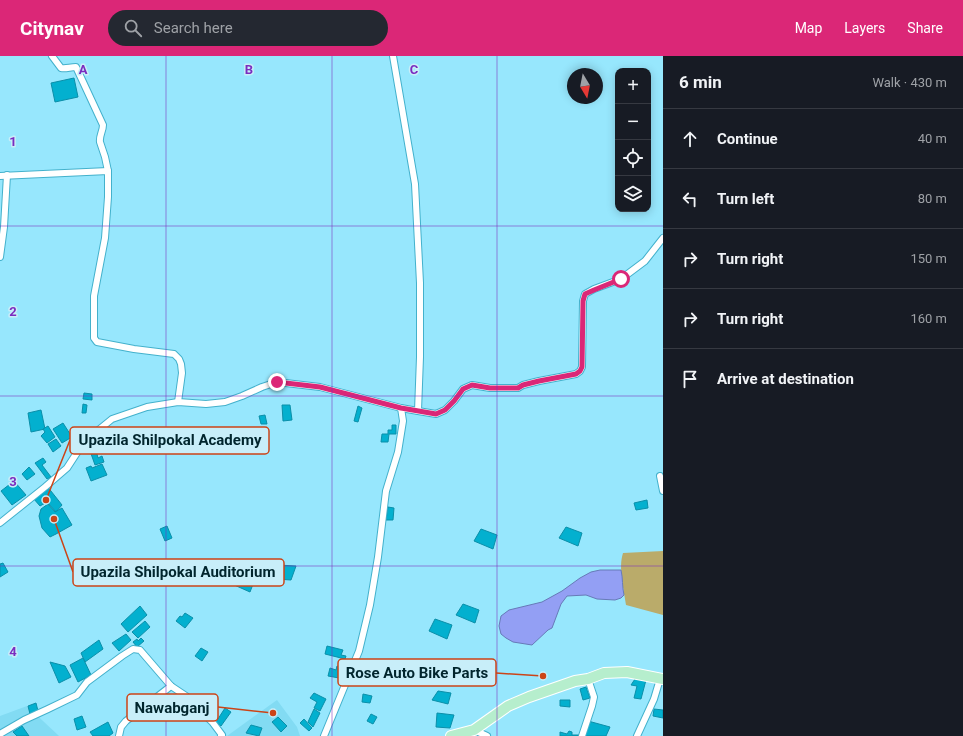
<!DOCTYPE html>
<html lang="en">
<head>
<meta charset="utf-8">
<style>
	body { margin:0; font-family:Roboto,sans-serif; background:#242831; color:#f1f3f6 }
	.controls { position:absolute; right:12px; top:12px; display:grid; overflow:hidden; border-radius:8px; box-shadow:0 2px 10px #0003 }
	.controls button { width:36px; height:36px; display:grid; place-items:center; padding:0; border:0; border-bottom:1px solid #363941; background:#171b24; color:#f1f3f6; font:20px sans-serif }
	.compass { position:absolute; left:567px; top:12px; width:36px; height:36px; border-radius:50%; background:#171b24; box-shadow:0 2px 10px #0003; rotate:170deg }
	.stop { position:absolute; width:12px; height:12px; margin:-9px; border:3px solid #db2777; border-radius:50%; background:#fff }
	.stop.end { background:#db2777; border-color:#fff; box-shadow:0 1px 4px #0008 }
	.list { margin:0; padding:0; list-style:none }
	h2 { display:flex; justify-content:space-between; align-items:center; height:52px; margin:0; padding:0 16px; font-size:17px }
	h2 small { font-size:13px; font-weight:400; color:#9ea1a6 }
	.list li { display:grid; grid-template-columns:26px 1fr auto; gap:12px; align-items:center; box-sizing:border-box; height:60px; padding:0 16px; border-top:1px solid #363941 }
	.list b { display:block; font-size:15px; white-space:nowrap }
	.list em { font-size:13px; font-style:normal; color:#9ea1a6 }
	.icon { flex:none; width:22px; height:22px; fill:none; stroke:currentColor; stroke-width:2; stroke-linecap:round; stroke-linejoin:round }
	.map { position:relative; flex:none; width:663px; height:680px; overflow:hidden }
	header { display:flex; align-items:center; gap:24px; box-sizing:border-box; height:56px; padding:0 20px; background:#db2777; color:#fff }
	header strong { font-size:19px }
	nav { display:flex; gap:22px; margin-inline-start:auto; font-size:14px }
	.search { width:280px; height:36px; background:#242831; display:flex; align-items:center; gap:10px; box-sizing:border-box; padding:0 14px; border-radius:22px; color:#9ea1a6; font-size:15px }
	main { display:flex }
	aside { flex:1; background:#171b24 }
	.map>svg:first-child { display:block }
	.built { fill:#82dbf3 }
	.green { fill:#baab6a }
	.water { fill:#939ff4; stroke:#677ab8 }
	.building { fill:#03b0cf; stroke:#0b8fa9 }
	.lines { fill:none; stroke-linecap:round; stroke-linejoin:round }
	.minor-casing { stroke:#43b1cc; stroke-width:8 }
	.primary-casing { stroke:#fff; stroke-width:12 }
	.minor { stroke:#fff; stroke-width:6 }
	.primary { stroke:#b6eecd; stroke-width:10 }
	.route { stroke:#db2777; stroke-width:5 }
	.grid { fill:none; stroke:#7b2cbf; stroke-width:1; stroke-opacity:0.55 }
	.grid-label { font-size:13px; text-anchor:middle; font-weight:bold; fill:#7b2cbf; stroke:#c8eef9; stroke-width:3; stroke-linejoin:round; paint-order:stroke }
	.leader { fill:none; stroke:#cc4417; stroke-width:1.5 }
	.callout-dot { fill:#cc4417; stroke:#c8eef9; stroke-width:1.5 }
	.callout { fill:#c8eef9; stroke:#cc4417; stroke-width:1.5 }
	.callout-label { font-size:15px; text-anchor:middle; font-weight:bold; fill:#01252d }
</style>
</head>
<body>
<header>
<strong>Citynav</strong>
<div class="search"><svg class="icon" aria-label="search" viewBox="0 0 24 24"><circle cx="10" cy="10" r="6"/><path d="M15 15l6 6"/></svg>Search here</div>
<nav><a>Map</a><a>Layers</a><a>Share</a></nav>
</header>
<main>
<div class="map">
<svg width="663" height="680" viewBox="0 0 663 680">
	<rect width="100%" height="100%" fill="#97e7fd"/>
	<g class="built">
		<polygon points="277,644 297,671 300,680 227,680"/>
		<polygon points="27,650 59,680 0,680 0,660"/>
	</g>
	<path class="green" d="M663 495V559L626 549C624 534 618 512 623 497Z"/>
	<path class="water" d="M600 514H621C623 522 622 531 624 539L621 542 615 544 597 543 586 539 567 540 561 548 552 572 548 574 532 589 513 586 506 582 501 578 499 570 501 560 509 554 542 546 562 535 580 522 591 516Z"/>
	<g class="building">
		<polygon points="74,22 78,41 55,46 51,27"/>
		<polygon points="84,337 92,338 92,344 83,343"/>
		<polygon points="83,348 87,349 86,357 82,357"/>
		<polygon points="282,349 290,349 292,364 283,365"/>
		<polygon points="358,350 362,352 358,366 354,365"/>
		<polygon points="41,354 45,373 31,376 28,357"/>
		<polygon points="265,359 267,368 261,368 259,360"/>
		<polygon points="63,367 72,381 62,387 53,373"/>
		<polygon points="392,369 396,369 396,378 389,378 388,386 381,386 382,378 388,378 388,374 392,374"/>
		<polygon points="48,370 55,381 47,387 41,380 45,376 43,373"/>
		<polygon points="56,383 61,390 53,396 48,388"/>
		<polygon points="95,390 98,402 102,400 104,406 95,409 89,392"/>
		<polygon points="43,402 46,406 42,409 51,421 47,423 35,407"/>
		<polygon points="102,408 107,419 91,425 86,412 91,410 92,412"/>
		<polygon points="29,411 35,418 27,424 22,418"/>
		<polygon points="14,425 26,439 12,449 1,435"/>
		<polygon points="47,430 62,449 56,456 47,446 40,450 33,442"/>
		<polygon points="647,444 648,452 636,454 634,447"/>
		<polygon points="48,448 55,456 62,452 72,469 56,478 50,481 42,472 39,460 41,453"/>
		<polygon points="388,451 394,452 393,464 386,464"/>
		<polygon points="167,470 172,482 165,485 160,473"/>
		<polygon points="566,471 582,477 578,490 559,482"/>
		<polygon points="481,473 497,479 493,493 474,485"/>
		<polygon points="3,507 8,516 0,521 0,508"/>
		<polygon points="278,509 296,510 291,524 277,523"/>
		<polygon points="238,517 255,523 250,536 232,528"/>
		<polygon points="463,548 479,554 475,567 456,559"/>
		<polygon points="140,550 147,559 128,576 121,568"/>
		<polygon points="185,557 193,562 185,572 176,565 180,560 182,561"/>
		<polygon points="435,563 452,569 447,583 429,575"/>
		<polygon points="145,565 150,571 138,582 132,576"/>
		<polygon points="126,578 131,584 119,595 112,587"/>
		<polygon points="141,582 144,585 137,591 133,586 137,583 138,585"/>
		<polygon points="99,584 103,593 85,606 81,597"/>
		<polygon points="327,590 343,594 341,599 346,600 345,603 325,598"/>
		<polygon points="201,592 208,596 202,605 195,600"/>
		<polygon points="83,602 91,619 78,626 70,609"/>
		<polygon points="50,606 65,610 71,621 59,627"/>
		<polygon points="337,610 342,611 339,622 328,620 330,612 336,614"/>
		<polygon points="635,623 646,624 641,643 634,642 637,630 631,629"/>
		<polygon points="586,631 590,642 583,644 580,633"/>
		<polygon points="438,635 451,637 448,648 432,644"/>
		<polygon points="314,637 326,643 320,655 314,652 317,646 310,642"/>
		<polygon points="363,638 372,640 370,647 362,646"/>
		<polygon points="560,644 570,644 570,651 560,650"/>
		<polygon points="36,647 38,655 30,658 28,650"/>
		<polygon points="225,652 231,656 221,670 216,666"/>
		<polygon points="314,653 320,657 313,671 308,666"/>
		<polygon points="654,653 663,654 663,662 653,660"/>
		<polygon points="437,657 454,659 450,672 436,671"/>
		<polygon points="371,658 377,661 373,668 367,665"/>
		<polygon points="82,660 86,671 77,674 74,663"/>
		<polygon points="278,661 287,670 281,676 272,666"/>
		<polygon points="304,663 312,672 309,675 300,667"/>
		<polygon points="588,665 610,671 606,680 584,680"/>
		<polygon points="108,666 113,677 109,680 93,680 90,676"/>
		<polygon points="251,669 262,672 259,680 246,677"/>
		<polygon points="22,670 29,680 17,680 13,676"/>
		<polygon points="569,675 572,676 572,679 579,679 579,680 560,680 560,676 567,678"/>
	</g>
	<g class="lines">
		<g class="minor-casing">
			<g id="minor">
				<path d="M52 0 61 12C66 13 70 11 76 11L77 13 103 69C103 75 99 80 100 86L105 101 108 115"/>
				<polyline points="0,120 108,115 108,141 105,182 94,240 94,282 97,286 134,293 174,298 179,303 181,308 182,317 178,346"/>
				<polyline points="0,201 4,171 7,119"/>
				<polyline points="418,355 436,358 445,354 454,345 463,333 472,329 490,332 518,332 523,329 539,325 576,318 580,315 582,311 583,245 585,238 594,233 621,223 645,205 663,182"/>
				<polyline points="660,420 663,435"/>
				<polyline points="0,467 45,431 67,412 80,392 96,376 112,363 147,351 178,346 206,348 225,346 242,340 262,331 277,326 320,331 401,352"/>
				<polyline points="474,674 487,680"/>
				<polyline points="0,678 24,664 48,653 77,639 87,626 122,600 133,593 140,594 171,630 186,640 213,667 222,679 221,680"/>
				<polyline points="119,680 121,671 126,665 171,630"/>
				<polyline points="324,680 359,595 370,549 378,501 386,435 398,396 403,365 401,352 418,355 420,301 420,227 415,128 393,0"/>
				<polyline points="582,680 592,650 594,641 588,623"/>
				<polyline points="637,680 654,643 660,623"/>
			</g>
		</g>
		<g class="primary-casing">
			<polyline id="primary" points="451,680 474,674 508,650 529,641 575,625 588,623 604,617 627,616 663,623"/>
		</g>
		<use href="#minor" class="minor"/>
		<use href="#primary" class="primary"/>
	</g>
	<g class="lines">
		<polyline class="route" points="277,326 320,331 401,352 436,358 445,354 454,345 463,333 472,329 490,332 518,332 523,329 539,325 576,318 580,315 582,311 583,245 585,238 594,234 621,223"/>
	</g>
	<path class="grid" d="M166 0V680M332 0V680M497 0V680M0 170H663M0 340H663M0 510H663"/>
	<g class="grid-label">
		<text x="83" y="18">A</text>
		<text x="249" y="18">B</text>
		<text x="414" y="18">C</text>
		<text x="13" y="90">1</text>
		<text x="13" y="260">2</text>
		<text x="13" y="430">3</text>
		<text x="13" y="600">4</text>
	</g>
	<path class="leader" d="M46 444L70 384M54 463L73 516M543 620L496 617M273 657L218 651"/>
	<g class="callout-dot">
		<circle cx="46" cy="444" r="4"/>
		<circle cx="54" cy="463" r="4"/>
		<circle cx="543" cy="620" r="4"/>
		<circle cx="273" cy="657" r="4"/>
	</g>
	<g class="callout">
		<rect x="70" y="371" width="199" height="27" rx="4"/>
		<rect x="73" y="503" width="211" height="27" rx="4"/>
		<rect x="338" y="603" width="158" height="27" rx="4"/>
		<rect x="127" y="638" width="91" height="27" rx="4"/>
	</g>
	<g class="callout-label">
		<text x="170" y="389">Upazila Shilpokal Academy</text>
		<text x="178" y="521">Upazila Shilpokal Auditorium</text>
		<text x="417" y="622">Rose Auto Bike Parts</text>
		<text x="172" y="657">Nawabganj</text>
	</g>
</svg>
<div class="controls">
<button>+</button>
<button>−</button>
<button><svg class="icon" aria-label="locate" viewBox="0 0 24 24"><circle cx="12" cy="12" r="6"/><path d="M12 2v4M12 18v4M2 12h4M18 12h4"/></svg></button>
<button><svg class="icon" aria-label="layers" viewBox="0 0 24 24"><path d="M12 4l9 5-9 5-9-5zM3 14l9 5 9-5"/></svg></button>
</div>
<svg class="compass" viewBox="-18 -18 36 36"><path d="M0-13l5 13h-10z" fill="#e53935"/><path d="M0 13l5-13h-10z" fill="#9ea1a6"/></svg>
<div class="stop" style="left:621px;top:223px"></div>
<div class="stop end" style="left:277px;top:326px"></div>
</div>
<aside>
<h2>6 min<small>Walk · 430 m</small></h2>
<ul class="list">
<li><svg class="icon" aria-label="ahead" viewBox="0 0 24 24"><path d="M12 20V5M6 11l6-6 6 6"/></svg><div><b>Continue</b></div><em>40 m</em></li>
<li><svg class="icon" aria-label="left" viewBox="0 0 24 24"><path d="M17 20v-9H6M10 6l-5 5 5 5"/></svg><div><b>Turn left</b></div><em>80 m</em></li>
<li><svg class="icon" aria-label="right" viewBox="0 0 24 24"><path d="M7 20v-9h11M14 6l5 5-5 5"/></svg><div><b>Turn right</b></div><em>150 m</em></li>
<li><svg class="icon" aria-label="right" viewBox="0 0 24 24"><path d="M7 20v-9h11M14 6l5 5-5 5"/></svg><div><b>Turn right</b></div><em>160 m</em></li>
<li><svg class="icon" aria-label="arrive" viewBox="0 0 24 24"><path d="M6 21V4h12l-3 4 3 4H6"/></svg><div><b>Arrive at destination</b></div></li>
</ul>
</aside>
</main>
</body>
</html>
